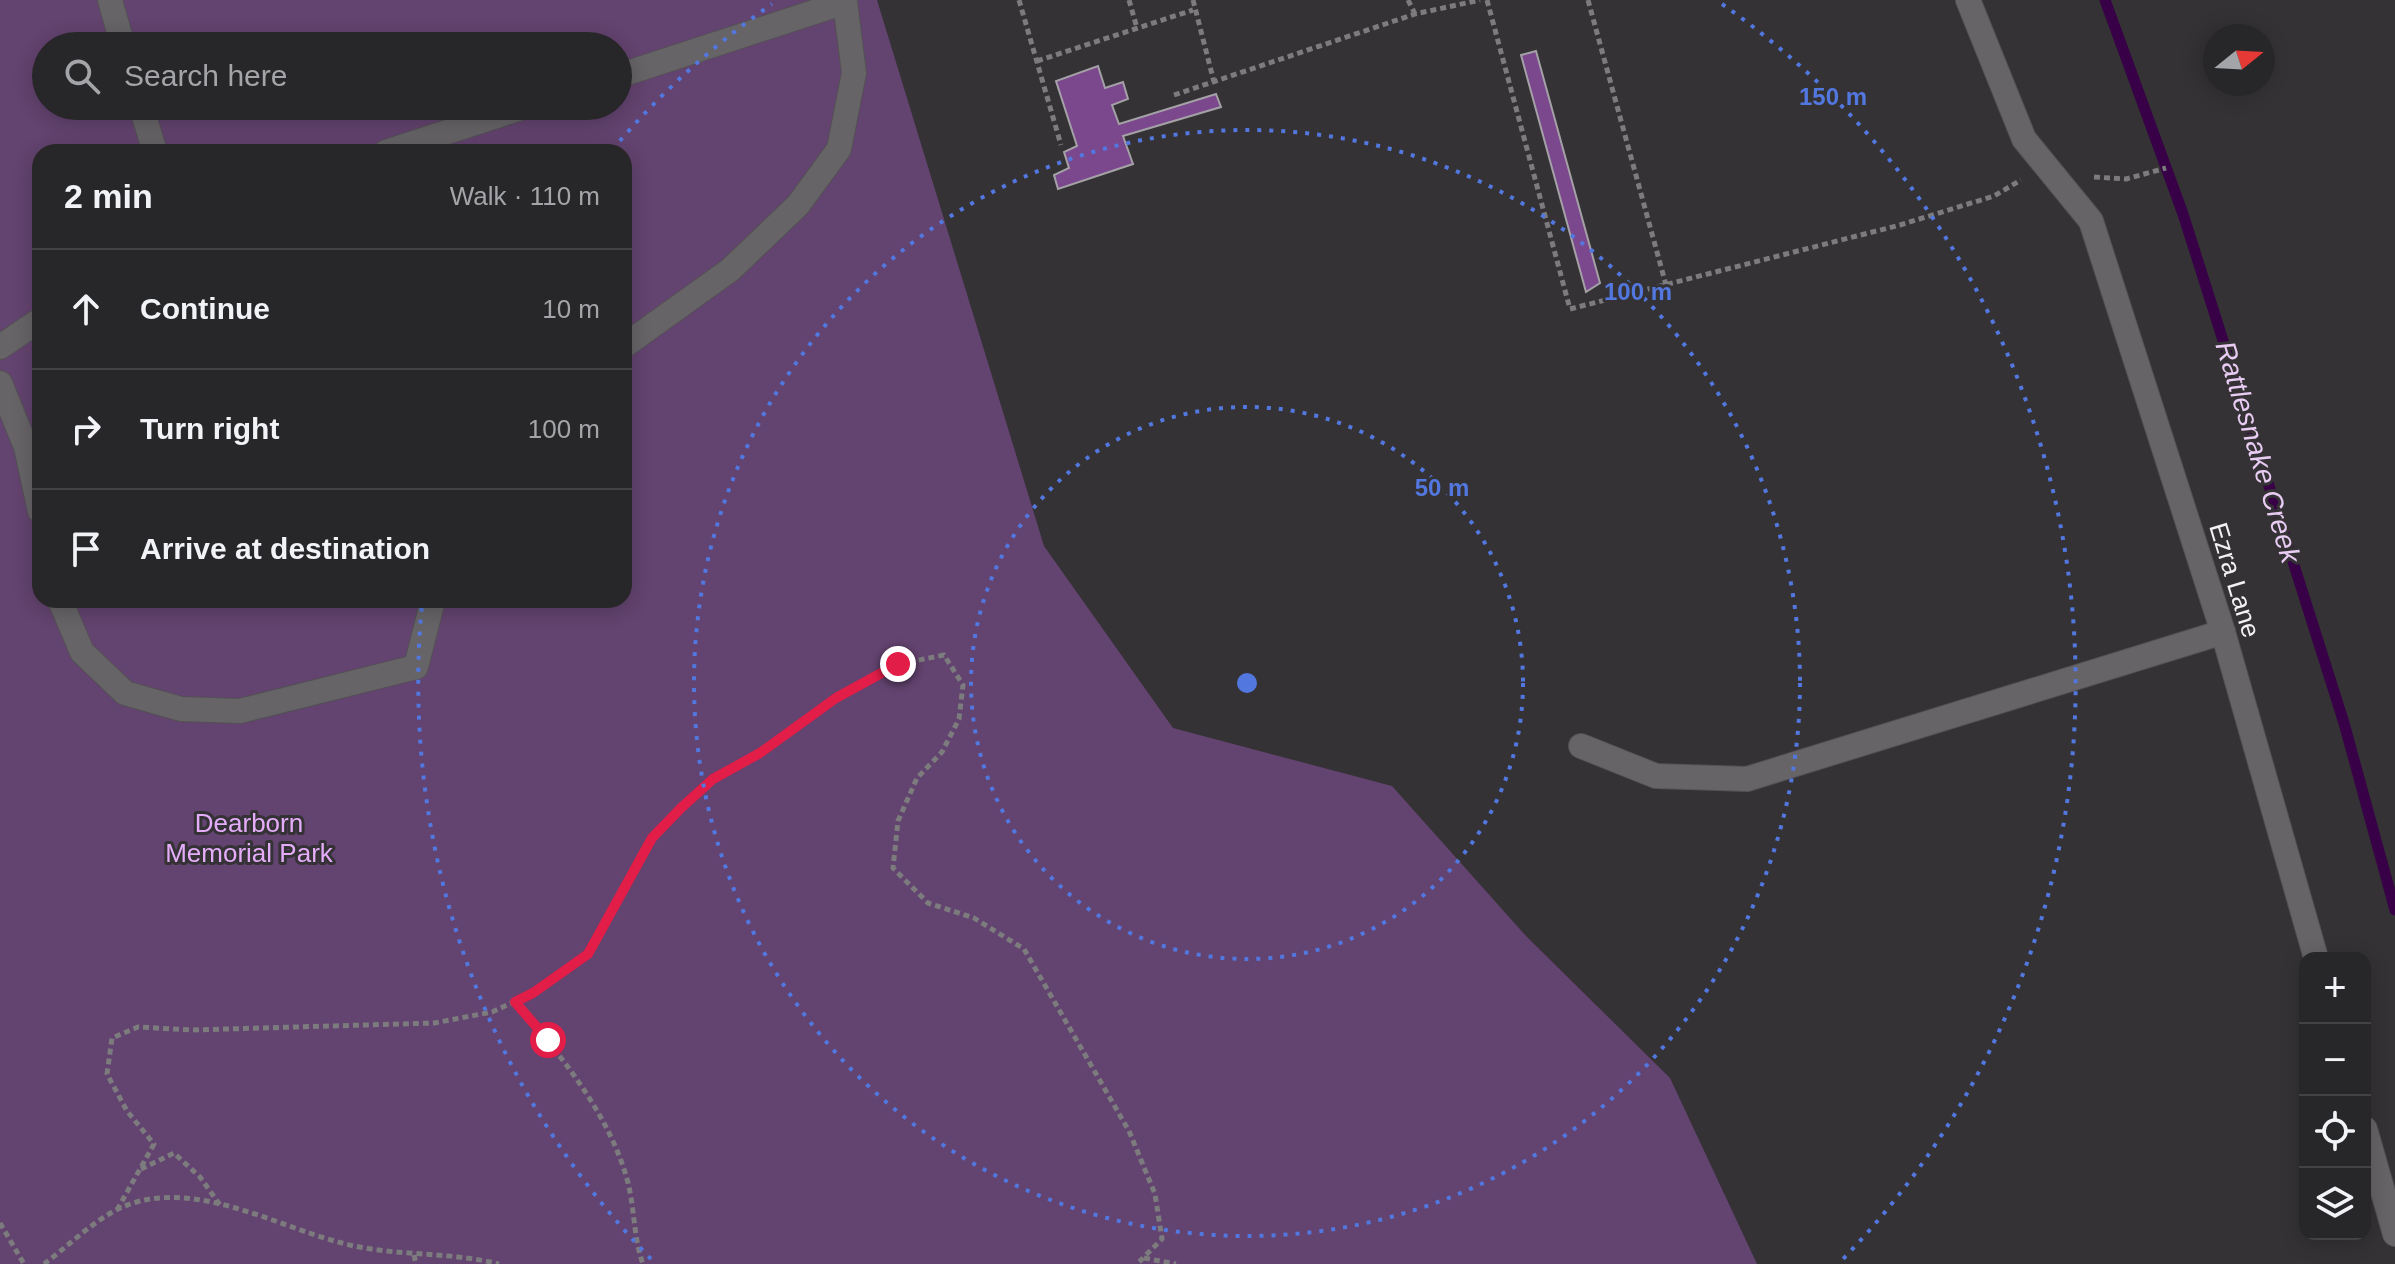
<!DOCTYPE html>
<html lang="en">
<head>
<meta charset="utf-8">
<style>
	body { margin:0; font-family:Helvetica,sans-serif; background:#333234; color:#f1f3f6 }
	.controls { position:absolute; right:24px; bottom:24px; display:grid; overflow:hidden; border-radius:16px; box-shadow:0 4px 20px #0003 }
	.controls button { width:72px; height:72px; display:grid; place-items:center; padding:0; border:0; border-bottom:2px solid #434345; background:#272628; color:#f1f3f6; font:40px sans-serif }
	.compass { position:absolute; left:2203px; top:24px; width:72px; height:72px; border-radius:50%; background:#272628; box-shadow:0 4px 20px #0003; rotate:72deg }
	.stop { position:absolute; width:24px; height:24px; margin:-18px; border:6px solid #e11d48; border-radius:50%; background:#fff }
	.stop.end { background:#e11d48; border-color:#fff; box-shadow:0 2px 8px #0008 }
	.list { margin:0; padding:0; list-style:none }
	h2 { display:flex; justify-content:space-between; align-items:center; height:104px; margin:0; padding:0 32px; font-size:34px }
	h2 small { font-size:26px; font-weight:400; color:#a4a5a8 }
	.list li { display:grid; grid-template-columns:52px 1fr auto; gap:24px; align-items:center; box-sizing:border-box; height:120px; padding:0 32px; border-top:2px solid #434345 }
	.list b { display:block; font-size:30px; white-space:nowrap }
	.list em { font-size:26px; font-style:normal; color:#a4a5a8 }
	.icon { flex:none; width:44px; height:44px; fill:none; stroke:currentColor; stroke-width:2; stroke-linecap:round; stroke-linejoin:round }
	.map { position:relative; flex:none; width:2395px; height:1264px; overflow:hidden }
	.search { position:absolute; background:#272628; box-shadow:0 4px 20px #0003; left:32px; top:32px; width:600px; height:88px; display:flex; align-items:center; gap:20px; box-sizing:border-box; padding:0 28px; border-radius:44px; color:#a4a5a8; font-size:30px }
	.panel { position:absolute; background:#272628; box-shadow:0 4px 20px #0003; left:32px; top:144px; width:600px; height:464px; border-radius:24px }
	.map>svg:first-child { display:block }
	.green { fill:#63436f; fill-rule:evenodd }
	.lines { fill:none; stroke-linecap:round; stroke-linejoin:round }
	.stream { stroke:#380147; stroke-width:11 }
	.building { fill:#7b478d; stroke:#a4a1a6; stroke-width:2 }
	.minor-casing { stroke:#545155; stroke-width:26 }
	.path { stroke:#7c7b7d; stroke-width:5; stroke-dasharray:6 4; stroke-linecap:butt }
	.minor { stroke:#676468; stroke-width:24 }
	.route { stroke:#e11d48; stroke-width:10 }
	.ring { fill:none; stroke:#5277df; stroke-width:4; stroke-dasharray:4 8 }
	.labels { text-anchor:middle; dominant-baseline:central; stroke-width:6; stroke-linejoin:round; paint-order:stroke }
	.street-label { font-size:26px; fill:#f2f1f3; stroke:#343235 }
	.park-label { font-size:26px; fill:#e5acfa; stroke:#343235 }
	.water-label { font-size:28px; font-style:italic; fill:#e9ccf3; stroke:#343235 }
	.centre { fill:#5277df; stroke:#343235; stroke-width:4 }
	.ring-label { font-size:24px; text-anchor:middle; font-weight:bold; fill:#5277df; stroke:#343235; stroke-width:6; stroke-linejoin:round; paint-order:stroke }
</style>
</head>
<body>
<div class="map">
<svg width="2395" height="1264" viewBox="0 0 2395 1264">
	<rect width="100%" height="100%" fill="#343235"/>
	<path class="green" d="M0 0H877L1044 546 1173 728 1392 786 1526 936 1670 1078 1757 1264H0ZM46 46H618V106H46ZM40 152H624V600H40Z"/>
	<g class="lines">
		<polyline class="stream" points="2105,0 2183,214 2344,723 2395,910"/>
	</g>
	<g class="building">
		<polygon points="1536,51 1600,283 1586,292 1521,55"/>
		<polygon points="1098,66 1105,88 1123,82 1128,99 1112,105 1119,124 1216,94 1221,107 1123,136 1133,164 1058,189 1054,175 1069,168 1064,152 1077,146 1056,81"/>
	</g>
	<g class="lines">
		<g class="minor-casing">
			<g id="minor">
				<polyline points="110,0 123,46"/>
				<polyline points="1968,0 2024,139 2091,221 2223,632 2316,958"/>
				<polyline points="618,76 845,2 854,73 839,149 798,205 730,270 624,346"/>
				<polyline points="141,106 155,152"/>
				<polyline points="386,152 527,106"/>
				<polyline points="0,347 40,320"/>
				<polyline points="0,383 26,447 40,511"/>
				<polyline points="60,600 82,652 125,693 181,709 240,711 416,667 433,600"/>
				<polyline points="1581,746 1656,776 1747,779 2223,632"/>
				<polyline points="2365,1129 2395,1234"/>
			</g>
		</g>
		<g class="path">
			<polyline points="1019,0 1061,145"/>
			<polyline points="1129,0 1137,28"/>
			<polyline points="1193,0 1214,82"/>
			<polyline points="1408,0 1415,14"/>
			<polyline points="1487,0 1570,309 1900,225 1994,196 2021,180"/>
			<polyline points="1588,0 1666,285"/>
			<polyline points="1037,61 1193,10"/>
			<polyline points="1174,95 1415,14 1480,0"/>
			<polyline points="2094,177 2126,179 2166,168"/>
			<polyline points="899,664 944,655 963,685 959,719 942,752 917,778 898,821 893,868 928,903 974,918 1024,949 1129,1131 1155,1194 1162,1239 1137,1264"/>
			<path d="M515 1002C559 1053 608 1112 627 1179 635 1208 633 1236 643 1264"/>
			<polyline points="141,1169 174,1153 200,1177 220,1205"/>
			<polyline points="117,1210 154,1144 127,1111 107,1074 112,1038 138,1027 192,1030 434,1023 492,1012 533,993 588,954 652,838 681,808 713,779 760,753 836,698 901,663"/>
			<polyline points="0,1223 24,1264"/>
			<polyline points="414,1255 416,1264"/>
			<polyline points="1144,1258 1176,1264"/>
			<path d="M44 1264C67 1247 92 1222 118 1209 189 1175 272 1225 342 1243 393 1257 448 1251 499 1264"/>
		</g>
		<use href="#minor" class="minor"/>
	</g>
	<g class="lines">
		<polyline class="route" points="548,1040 515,1002 533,993 588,954 652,838 681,808 713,779 760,753 836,698 898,664"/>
	</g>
	<g class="ring">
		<circle cx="1247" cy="683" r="276"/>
		<circle cx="1247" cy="683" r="553"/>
		<path d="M651 1259A829 829 0 0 1 422 604M612 150A829 829 0 0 1 772 4M1722 4A829 829 0 0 1 1843 1259"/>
	</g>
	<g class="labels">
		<g class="street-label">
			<text transform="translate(2235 580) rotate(73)">Ezra Lane</text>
		</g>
		<g class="park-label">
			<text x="249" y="823">Dearborn<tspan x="249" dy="30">Memorial Park</tspan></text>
		</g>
		<g class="water-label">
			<text transform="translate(2258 452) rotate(73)">Rattlesnake Creek</text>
		</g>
	</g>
	<circle cx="1247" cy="683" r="12" class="centre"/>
	<g class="ring-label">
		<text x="1833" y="105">150 m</text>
		<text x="1638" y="300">100 m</text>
		<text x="1442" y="496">50 m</text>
	</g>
</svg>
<div class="controls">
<button>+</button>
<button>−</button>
<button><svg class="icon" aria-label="locate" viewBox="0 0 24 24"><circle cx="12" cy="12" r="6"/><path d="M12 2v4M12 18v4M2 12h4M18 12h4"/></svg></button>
<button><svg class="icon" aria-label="layers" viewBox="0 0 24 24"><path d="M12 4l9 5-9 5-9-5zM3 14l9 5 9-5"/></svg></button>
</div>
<svg class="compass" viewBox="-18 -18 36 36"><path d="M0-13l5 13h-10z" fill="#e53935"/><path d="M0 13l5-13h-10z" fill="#a4a5a8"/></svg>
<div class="stop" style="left:548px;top:1040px"></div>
<div class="stop end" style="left:898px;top:664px"></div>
<div class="search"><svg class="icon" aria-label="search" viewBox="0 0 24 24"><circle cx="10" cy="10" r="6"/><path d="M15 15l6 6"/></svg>Search here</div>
<section class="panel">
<h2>2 min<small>Walk · 110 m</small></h2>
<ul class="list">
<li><svg class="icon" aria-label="ahead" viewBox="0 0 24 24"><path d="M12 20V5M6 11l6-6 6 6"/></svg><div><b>Continue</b></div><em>10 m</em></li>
<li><svg class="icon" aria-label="right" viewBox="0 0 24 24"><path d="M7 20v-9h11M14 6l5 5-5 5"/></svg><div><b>Turn right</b></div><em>100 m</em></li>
<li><svg class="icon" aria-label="arrive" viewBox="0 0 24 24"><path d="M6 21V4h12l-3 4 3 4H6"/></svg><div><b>Arrive at destination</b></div></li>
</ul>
</section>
</div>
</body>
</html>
